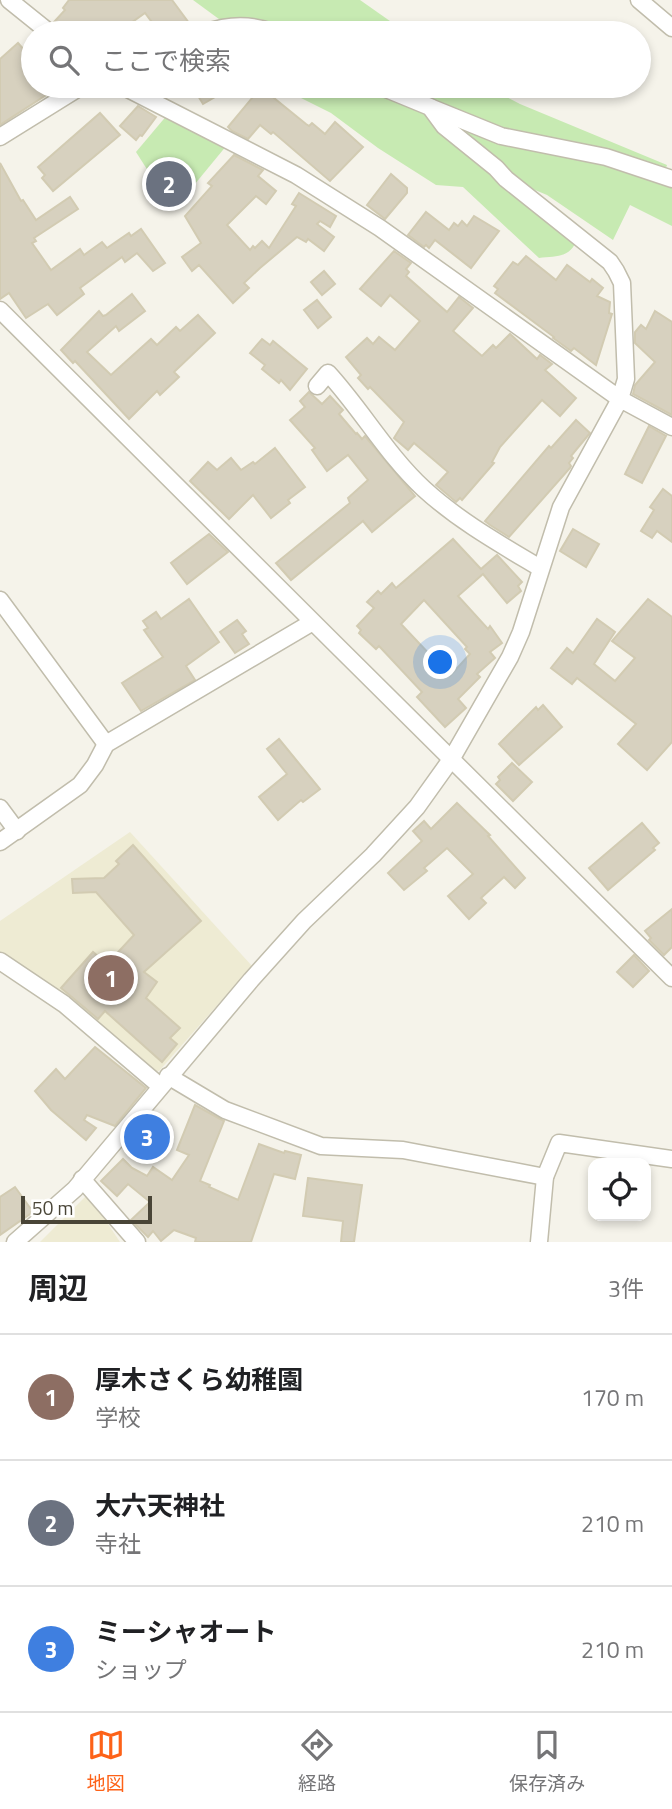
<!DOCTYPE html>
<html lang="ja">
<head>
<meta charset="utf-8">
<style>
	body { margin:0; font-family:"Titillium Web","Noto Sans JP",sans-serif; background:#f6f6f6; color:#202124 }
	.controls { position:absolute; right:21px; bottom:21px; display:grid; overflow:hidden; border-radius:14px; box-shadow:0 4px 10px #0003 }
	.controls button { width:63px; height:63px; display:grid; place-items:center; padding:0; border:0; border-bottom:2px solid #e0e0e0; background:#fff; color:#202124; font:35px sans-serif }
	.scale { position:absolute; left:21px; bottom:18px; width:131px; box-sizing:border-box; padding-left:7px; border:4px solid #494537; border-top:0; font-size:19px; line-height:24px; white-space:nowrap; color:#494537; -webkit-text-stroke:5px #fff; paint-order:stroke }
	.you { position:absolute; left:441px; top:663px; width:24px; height:24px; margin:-18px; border:5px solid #fff; border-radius:50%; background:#1a73e8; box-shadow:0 0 0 10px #1a73e833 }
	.badge { display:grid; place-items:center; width:46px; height:46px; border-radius:50%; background:#fd6218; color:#fff; font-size:23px; font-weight:700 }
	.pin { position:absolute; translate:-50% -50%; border:4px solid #fff; box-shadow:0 2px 7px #0006 }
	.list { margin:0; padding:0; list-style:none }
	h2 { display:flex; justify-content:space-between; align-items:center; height:91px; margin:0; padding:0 28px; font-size:30px }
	h2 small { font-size:23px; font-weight:400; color:#757577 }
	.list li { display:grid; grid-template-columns:46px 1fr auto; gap:21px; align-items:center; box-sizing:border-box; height:126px; padding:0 28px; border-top:2px solid #e0e0e0 }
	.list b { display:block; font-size:26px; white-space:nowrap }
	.list p { margin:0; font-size:23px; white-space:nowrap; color:#757577 }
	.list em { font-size:23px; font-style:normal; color:#757577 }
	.icon { flex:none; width:38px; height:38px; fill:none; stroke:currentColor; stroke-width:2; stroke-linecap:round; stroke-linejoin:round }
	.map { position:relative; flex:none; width:672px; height:1242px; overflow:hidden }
	.search { position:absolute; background:#fff; box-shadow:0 4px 10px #0003; left:21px; right:21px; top:21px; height:77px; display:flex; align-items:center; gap:18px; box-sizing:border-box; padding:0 24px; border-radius:38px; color:#757577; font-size:26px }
	.sheet { height:469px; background:#fff }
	nav { display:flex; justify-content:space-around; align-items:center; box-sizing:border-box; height:98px; border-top:2px solid #e0e0e0; background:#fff; font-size:19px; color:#757577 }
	nav a { display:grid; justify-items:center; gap:4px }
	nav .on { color:#fd6218 }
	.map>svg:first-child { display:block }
	.education { fill:#eeebd3 }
	.green { fill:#c7eab2 }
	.building { fill:#d7d1bf; stroke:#d2cbb2; stroke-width:2; fill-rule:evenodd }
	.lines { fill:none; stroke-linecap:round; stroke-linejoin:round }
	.street-casing { stroke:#c1bdac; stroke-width:19 }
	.street { stroke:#fff; stroke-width:16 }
</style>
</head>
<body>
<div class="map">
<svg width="672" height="1242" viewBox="0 0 672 1242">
	<rect width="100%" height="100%" fill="#f5f3ea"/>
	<g class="education">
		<polygon points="130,832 252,966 159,1071 153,1071 0,953 0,921"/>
		<polygon points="88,1194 120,1242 40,1242"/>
	</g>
	<g class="green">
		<polygon points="193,0 360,0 407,33 238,33"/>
		<path d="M286 86H486L520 104 667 165 661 184 672 187V226L630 205 613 240 547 195 482 168 576 241C570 258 555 256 539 258L463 187 436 185 378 148 331 113 299 97Z"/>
		<polygon points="168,114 227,145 176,207 157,185 136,152"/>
	</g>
	<g class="building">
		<polygon points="69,0 172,0 189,23 174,33 160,33 145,13 117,33 64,33 54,22 65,10 63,8"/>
		<polygon points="18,43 33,60 33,86 60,86 0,125 0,59"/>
		<polygon points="192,86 234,86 203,104"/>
		<polygon points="262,86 284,86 274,98 306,124 309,126 312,123 325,134 335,122 363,147 330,181 273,132 271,134 260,125 248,139 232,131 228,127"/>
		<polygon points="138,106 156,117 142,136 140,135 136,140 120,126"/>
		<polygon points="100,113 120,135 53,191 42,178 45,175 38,167"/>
		<polygon points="234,155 263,170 258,176 276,191 266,204 256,196 227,225 250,250 253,246 255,248 262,241 269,248 296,206 292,204 299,193 336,216 330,227 320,221 317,224 334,237 324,251 308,239 306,242 297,237 260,268 244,283 249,288 233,303 199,265 192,271 182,257 201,243 185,216 212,186 208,183"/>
		<polygon points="0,163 21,201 23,200 36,220 70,197 78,209 34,238 36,241 32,243 51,270 80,249 84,255 102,242 107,248 129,233 131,236 141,229 165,263 153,271 137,253 125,262 122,257 80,288 84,294 57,315 48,304 26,318 9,293 0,299"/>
		<polygon points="391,174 407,188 407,193 385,219 367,205"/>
		<polygon points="426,212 449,230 454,223 458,226 462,221 467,226 474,216 499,231 471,268 435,240 429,248 426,245 424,247 408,235"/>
		<polygon points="394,251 411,263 406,269 409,272 406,276 447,312 459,297 473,308 453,331 482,356 493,345 496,348 510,334 537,359 540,355 552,364 545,370 576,398 560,416 542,400 500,447 492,462 494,463 462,500 460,498 456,502 436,485 448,472 414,443 408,450 394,438 404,422 370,387 368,389 358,378 361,375 346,357 367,338 373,344 379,337 395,350 420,321 390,295 381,306 360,289"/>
		<polygon points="526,256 556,280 567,265 590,282 592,279 603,288 597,296 610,302 609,313 612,314 596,365 574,348 571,351 553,338 554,337 495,293 498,289 494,286 513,262 518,265"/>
		<polygon points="324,271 335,284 322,295 311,282"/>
		<polygon points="132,294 145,311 119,331 116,326 87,352 111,375 151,339 157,345 176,327 180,331 198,315 215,333 174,372 179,377 160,395 157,391 129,419 75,361 73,363 61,350 99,311 103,316 106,315"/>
		<polygon points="317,300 331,317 318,328 304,310"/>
		<polygon points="655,311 672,322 672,415 633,394 635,385 655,362 635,343 635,332 641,325 646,329"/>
		<polygon points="262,339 270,345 273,341 307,369 290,390 281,380 279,383 262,369 265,365 250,353"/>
		<polygon points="309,392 322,404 330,396 343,410 339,414 356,434 357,433 362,439 365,436 415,496 372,532 363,521 291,580 276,563 350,503 348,498 368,480 348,455 327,471 312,450 315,448 290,420 305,407 300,401"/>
		<polygon points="576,420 590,433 571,456 573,458 569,463 571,466 570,468 509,537 490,525 485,521 549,446 551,448"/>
		<polygon points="649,426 666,436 642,483 625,474"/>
		<polygon points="275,448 305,487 288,500 290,503 271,518 253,495 229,519 190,481 208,462 217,470 231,458 241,470 253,462 255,464"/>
		<polygon points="663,489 672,496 672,542 657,531 652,538 641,531 654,510 650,507"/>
		<polygon points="573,529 599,544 586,567 560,551"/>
		<polygon points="209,534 228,552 187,584 171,563"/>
		<path d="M453 539 481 569 497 555 522 582 518 586 521 591 507 603 483 574 458 596 488 629 490 626 502 643 490 652 495 658 477 674 480 677 458 699 466 708 445 727 417 697 422 692 379 646 376 649 359 633 361 630 357 626 374 608 367 602 378 591 381 594 392 583 396 588ZM424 600 467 647 465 649 470 654 450 676 401 624Z"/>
		<polygon points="189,599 219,642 186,666 195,680 141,711 122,683 163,657 144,630 148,628 143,621 156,612 161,619"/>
		<polygon points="648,599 672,617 672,742 647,770 618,744 636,724 577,678 572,684 551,668 567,648 573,653 597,619 615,632 594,664 615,681 635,658 612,641"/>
		<polygon points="237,620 246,631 242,634 249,644 235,653 220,632"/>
		<polygon points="543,705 562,727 519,765 499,744 536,707 538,710"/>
		<polygon points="279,739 320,789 303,802 301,800 278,820 259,797 287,774 267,749"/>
		<polygon points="512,763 532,782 513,801 496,784 500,780 498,777"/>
		<polygon points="457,803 490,835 488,836 525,878 515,888 504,877 481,898 486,903 469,919 448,896 473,874 447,848 424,868 427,871 404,890 388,873 422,841 413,831 424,821 431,829"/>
		<polygon points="642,823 659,843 653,848 655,850 608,890 589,868"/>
		<polygon points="133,845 201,921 144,972 157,982 146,998 180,1028 170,1038 177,1044 162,1062 105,1011 98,1019 61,988 93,952 107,964 134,935 96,892 73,893 72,879 104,878 119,864 116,861"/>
		<polygon points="672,909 672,947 664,955 649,940 651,938 645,931"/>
		<polygon points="634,955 649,971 633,987 617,972"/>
		<polygon points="95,1047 146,1088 115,1126 87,1115 84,1120 96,1128 86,1140 51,1110 35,1091 56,1069 65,1079"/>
		<polygon points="195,1105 224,1121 200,1181 210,1185 209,1187 238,1200 259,1144 284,1153 285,1151 301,1155 295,1179 274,1174 251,1242 195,1242 196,1238 174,1230 161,1241 153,1231 148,1237 131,1220 150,1202 128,1184 117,1196 101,1181 123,1159 132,1168 147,1176 153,1167 172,1180 189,1155 177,1150"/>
		<polygon points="154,1112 170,1125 156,1141 140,1128"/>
		<polygon points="308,1178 362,1185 354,1242 341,1242 343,1221 303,1216"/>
		<polygon points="15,1187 33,1212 0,1235 0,1197"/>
	</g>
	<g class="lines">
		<g class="street-casing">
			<g id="street">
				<polyline points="9,0 50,33"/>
				<polyline points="639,0 672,28"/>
				<path d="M205 33C229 24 252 24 275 33"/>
				<polyline points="122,86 296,175 380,228 620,399 626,379 622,283 616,271 610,262 506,179 496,168 444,126 430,107 379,86"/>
				<polyline points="432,108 501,136 606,157 672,179"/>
				<polyline points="0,137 82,86"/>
				<path d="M0 310C223 534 448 755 672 978"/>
				<path d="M317 386 328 373C362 410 387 455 424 489 459 521 500 544 540 568"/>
				<polyline points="0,600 106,744"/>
				<polyline points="0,808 17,831"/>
				<polyline points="0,842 80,785 95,765 106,744 311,623"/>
				<polyline points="0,961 64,1004 160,1086"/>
				<polyline points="168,1076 225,1110 321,1146 403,1150 545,1177"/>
				<polyline points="82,1179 137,1242"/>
				<polyline points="15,1242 75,1189 251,980 304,921 373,855 417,807 452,758 510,657 521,632 561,507 620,399 672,427"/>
				<polyline points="539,1242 545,1177 559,1143 672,1159"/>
			</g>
		</g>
		<use href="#street" class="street"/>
	</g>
</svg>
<div class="controls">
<button><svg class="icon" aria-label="locate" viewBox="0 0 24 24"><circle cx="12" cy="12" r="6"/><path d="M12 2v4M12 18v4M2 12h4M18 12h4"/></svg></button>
</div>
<div class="scale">50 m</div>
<div class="you"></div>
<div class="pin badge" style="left:111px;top:978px;background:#8d6e63">1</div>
<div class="pin badge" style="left:169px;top:184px;background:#6b7280">2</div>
<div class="pin badge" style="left:147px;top:1137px;background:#3f7fe0">3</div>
<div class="search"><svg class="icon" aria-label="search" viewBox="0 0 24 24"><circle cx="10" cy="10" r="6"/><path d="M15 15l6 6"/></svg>ここで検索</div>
</div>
<section class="sheet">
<h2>周辺<small>3件</small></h2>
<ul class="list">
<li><span class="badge" style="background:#8d6e63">1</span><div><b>厚木さくら幼稚園</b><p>学校</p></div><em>170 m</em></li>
<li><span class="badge" style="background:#6b7280">2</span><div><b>大六天神社</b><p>寺社</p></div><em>210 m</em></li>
<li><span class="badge" style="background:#3f7fe0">3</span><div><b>ミーシャオート</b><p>ショップ</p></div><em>210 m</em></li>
</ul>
</section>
<nav>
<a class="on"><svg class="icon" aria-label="map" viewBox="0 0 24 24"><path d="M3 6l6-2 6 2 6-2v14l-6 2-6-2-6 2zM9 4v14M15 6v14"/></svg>地図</a>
<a><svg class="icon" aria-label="directions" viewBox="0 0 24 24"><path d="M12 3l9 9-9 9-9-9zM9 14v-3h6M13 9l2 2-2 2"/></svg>経路</a>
<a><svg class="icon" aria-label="saved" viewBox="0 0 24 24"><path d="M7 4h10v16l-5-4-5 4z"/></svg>保存済み</a>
</nav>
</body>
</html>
